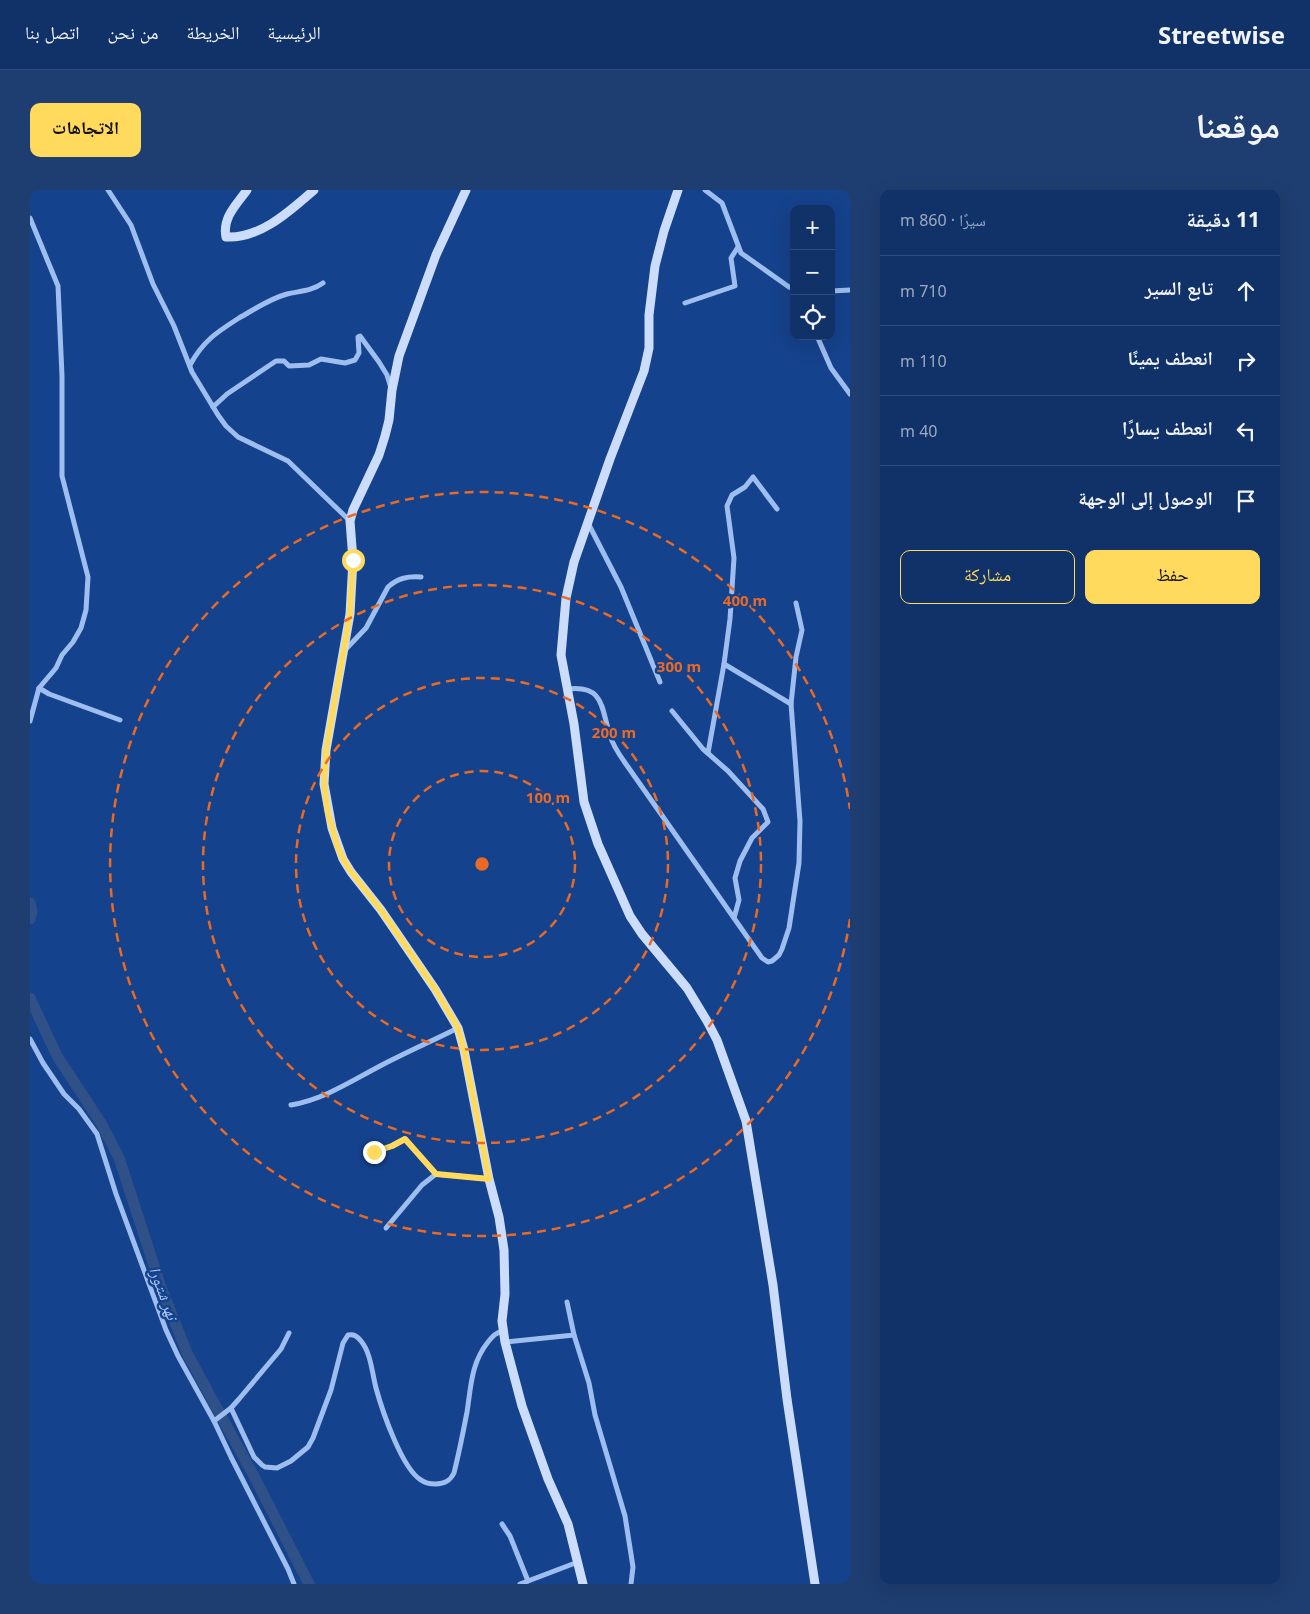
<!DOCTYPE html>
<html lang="ar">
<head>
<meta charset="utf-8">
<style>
	body { margin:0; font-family:"Noto Sans","Noto Naskh Arabic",sans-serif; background:#1e3e71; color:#f1f3f6; direction:rtl }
	.controls { position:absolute; right:15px; top:15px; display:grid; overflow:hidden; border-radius:10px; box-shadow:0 5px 20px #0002 }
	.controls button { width:45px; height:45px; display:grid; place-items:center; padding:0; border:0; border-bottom:1px solid #304d7d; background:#103269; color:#f1f3f6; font:25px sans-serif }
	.stop { position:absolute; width:15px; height:15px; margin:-11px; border:4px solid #ffda5d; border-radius:50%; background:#fff }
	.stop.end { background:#ffda5d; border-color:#fff; box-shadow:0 1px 5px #0008 }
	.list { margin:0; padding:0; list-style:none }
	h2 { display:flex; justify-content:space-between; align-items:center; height:65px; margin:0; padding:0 20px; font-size:21px }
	h2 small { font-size:16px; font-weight:400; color:#9caac0 }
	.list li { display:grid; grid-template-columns:32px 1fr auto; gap:15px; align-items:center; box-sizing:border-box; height:70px; padding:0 20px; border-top:1px solid #304d7d }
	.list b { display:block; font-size:19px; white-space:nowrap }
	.list em { font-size:16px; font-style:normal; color:#9caac0 }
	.actions { display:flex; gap:10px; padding:15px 20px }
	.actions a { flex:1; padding:11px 0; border:1px solid #ffda5d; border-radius:10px; text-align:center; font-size:18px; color:#ffda5d }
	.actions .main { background:#ffda5d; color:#111 }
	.icon { flex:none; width:28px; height:28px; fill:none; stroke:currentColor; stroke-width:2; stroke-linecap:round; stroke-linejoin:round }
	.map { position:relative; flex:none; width:820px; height:1394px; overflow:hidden; direction:ltr; border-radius:10px }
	header { display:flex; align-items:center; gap:30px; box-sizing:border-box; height:70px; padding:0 25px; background:#103269; border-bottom:1px solid #304d7d }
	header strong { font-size:24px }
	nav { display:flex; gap:28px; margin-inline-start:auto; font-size:18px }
	.intro { display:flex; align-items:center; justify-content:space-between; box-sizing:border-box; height:120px; padding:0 30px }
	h1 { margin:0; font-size:35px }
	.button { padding:12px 22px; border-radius:10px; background:#ffda5d; color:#111; font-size:18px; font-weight:700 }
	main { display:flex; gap:30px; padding:0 30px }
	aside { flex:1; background:#103269; border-radius:10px; box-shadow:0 5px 20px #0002 }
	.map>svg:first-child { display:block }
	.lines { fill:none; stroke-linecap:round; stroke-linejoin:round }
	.river { stroke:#305188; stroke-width:11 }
	.street { stroke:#9ebef0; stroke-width:5 }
	.secondary { stroke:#ccddfb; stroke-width:9 }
	.route { stroke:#ffda5d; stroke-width:6 }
	.ring { fill:none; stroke:#ea6a24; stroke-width:2.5; stroke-dasharray:9 6 }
	.labels { text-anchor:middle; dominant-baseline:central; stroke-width:5; stroke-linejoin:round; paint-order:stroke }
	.water-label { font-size:16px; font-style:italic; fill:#aac8f7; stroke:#15428c }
	.centre { fill:#ea6a24; stroke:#15428c; stroke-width:2.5 }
	.ring-label { font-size:15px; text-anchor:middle; font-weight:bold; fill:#ea6a24; stroke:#15428c; stroke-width:5; stroke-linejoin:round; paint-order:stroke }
</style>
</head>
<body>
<header>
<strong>Streetwise</strong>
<nav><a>الرئيسية</a><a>الخريطة</a><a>من نحن</a><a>اتصل بنا</a></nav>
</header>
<div class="intro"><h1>موقعنا</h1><a class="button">الاتجاهات</a></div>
<main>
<aside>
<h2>11 دقيقة<small>سيرًا · 860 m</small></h2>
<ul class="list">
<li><svg class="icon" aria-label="ahead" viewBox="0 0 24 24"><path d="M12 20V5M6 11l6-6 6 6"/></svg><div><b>تابع السير</b></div><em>710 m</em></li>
<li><svg class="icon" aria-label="right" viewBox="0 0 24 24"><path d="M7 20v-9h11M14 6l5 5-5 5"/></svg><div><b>انعطف يمينًا</b></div><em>110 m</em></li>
<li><svg class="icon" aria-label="left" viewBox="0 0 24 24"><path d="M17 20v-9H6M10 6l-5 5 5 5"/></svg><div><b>انعطف يسارًا</b></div><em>40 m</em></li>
<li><svg class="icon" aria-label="arrive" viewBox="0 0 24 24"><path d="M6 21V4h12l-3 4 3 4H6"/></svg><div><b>الوصول إلى الوجهة</b></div></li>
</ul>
<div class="actions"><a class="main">حفظ</a><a>مشاركة</a></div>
</aside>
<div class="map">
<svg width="820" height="1394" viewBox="0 0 820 1394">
	<rect width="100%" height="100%" fill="#15428c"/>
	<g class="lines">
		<g class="river">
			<polyline points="0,713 2,721 0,729"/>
			<polyline points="0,808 27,866 71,933 89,968 131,1097 157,1163 227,1292 279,1394"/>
		</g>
		<g class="street">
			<polyline points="78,0 101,35 123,94 144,136 162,182 188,225 196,236 208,247 258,271 320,331"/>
			<polyline points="675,0 692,13 711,63 759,97 764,98"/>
			<polyline points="0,28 28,96 32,186 32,286 58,387 56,420 51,438 43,452 32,465 26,478 9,498 19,504 90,530"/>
			<polyline points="801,101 820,100"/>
			<polyline points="655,113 705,96 701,68 708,57"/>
			<polyline points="787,146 801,178 820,204"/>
			<path d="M160 175C173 151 187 142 209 128 225 119 239 109 257 104 270 101 282 101 293 93"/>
			<polyline points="183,217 197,204 246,171 254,171 259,176 279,175 291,169 315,173 325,170 329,163 328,147 330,146 349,172 357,185 361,198"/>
			<polyline points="747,319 723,287 715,297 702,305 697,316 704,368 700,429 694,474 761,514"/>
			<polyline points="558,333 591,397 630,492"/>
			<path d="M315 460 336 438 358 397C368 388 378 386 391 387"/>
			<path d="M538 499C575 495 571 519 580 545 583 557 591 567 598 577L732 768 738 772 742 771 749 765 752 759 759 738 769 673 770 631 761 514 766 467 772 440 766 413"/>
			<polyline points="642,521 673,559 698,581 733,619 738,632 722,648 710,671 705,688 709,710 704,728"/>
			<polyline points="0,531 9,498"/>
			<polyline points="678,563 694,474"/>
			<polyline points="0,849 13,873 34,904 49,919 67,944 86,1004 136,1140 148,1166 184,1231 201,1267 258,1379 264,1394"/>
			<path d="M261 915C295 909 321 891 352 875 377 862 402 851 428 838"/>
			<polyline points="344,962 362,956 375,949 406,984"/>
			<polyline points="356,1038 392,995 406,984 459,989"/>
			<polyline points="544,1145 559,1193 565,1225 595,1326 603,1377 601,1394"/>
			<polyline points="475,1152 544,1145 537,1112"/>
			<path d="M201 1218 224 1267 232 1275 235 1277 247 1278 261 1271 278 1257 283 1248 301 1200 313 1153 318 1145C324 1144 327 1146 331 1151 341 1163 342 1183 346 1198 352 1220 372 1279 391 1290 395 1293 401 1294 406 1294 415 1294 420 1291 424 1283 429 1263 433 1243 437 1222 441 1197 441 1173 458 1152 463 1146 465 1143 473 1141"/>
			<polyline points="184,1231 201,1218 209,1209 251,1159 259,1143"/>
			<polyline points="472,1334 480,1346 498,1391"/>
			<polyline points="490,1394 548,1372"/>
		</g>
		<g class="secondary">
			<path d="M217 0C206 15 192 28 196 47 230 49 260 21 284 0"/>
			<polyline points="436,0 406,65 369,166 362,200 359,230 355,246 349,265 323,320 320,331 323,370 320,424 296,560 294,594 302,638 313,669 321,682 351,720 405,799 428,838 434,860 459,989 469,1027 474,1060 475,1104 472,1131 475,1152 492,1216 518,1289 538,1334 553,1394"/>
			<polyline points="648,0 634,41 625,76 619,125 619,158 614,181 580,269 544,372 536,408 531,465 544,534 554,612 568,654 600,726 612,744 657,798 677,831 687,850 716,931 743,1095 757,1209 785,1394"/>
		</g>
	</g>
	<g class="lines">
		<polyline class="route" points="323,370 320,424 296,560 294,594 298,623 307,655 313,669 321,682 351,720 405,799 428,838 434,860 459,989 406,984 375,949 362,956 344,962"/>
	</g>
	<g class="ring">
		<circle cx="452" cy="674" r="93"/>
		<circle cx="452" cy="674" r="186"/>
		<circle cx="452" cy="674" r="279"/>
		<path d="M820 729A372 372 0 1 1 820 619"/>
	</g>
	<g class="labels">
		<g class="water-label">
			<text transform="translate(134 1103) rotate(70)">نهر شتورا</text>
		</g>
	</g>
	<circle cx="452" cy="674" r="8" class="centre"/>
	<g class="ring-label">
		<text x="715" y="416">400 m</text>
		<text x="649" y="482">300 m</text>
		<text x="584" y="548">200 m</text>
		<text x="518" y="613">100 m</text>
	</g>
</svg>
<div class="controls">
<button>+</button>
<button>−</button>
<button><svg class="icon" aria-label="locate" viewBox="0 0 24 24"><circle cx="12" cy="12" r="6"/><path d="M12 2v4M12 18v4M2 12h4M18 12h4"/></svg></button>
</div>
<div class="stop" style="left:323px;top:370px"></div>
<div class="stop end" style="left:344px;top:962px"></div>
</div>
</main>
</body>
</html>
